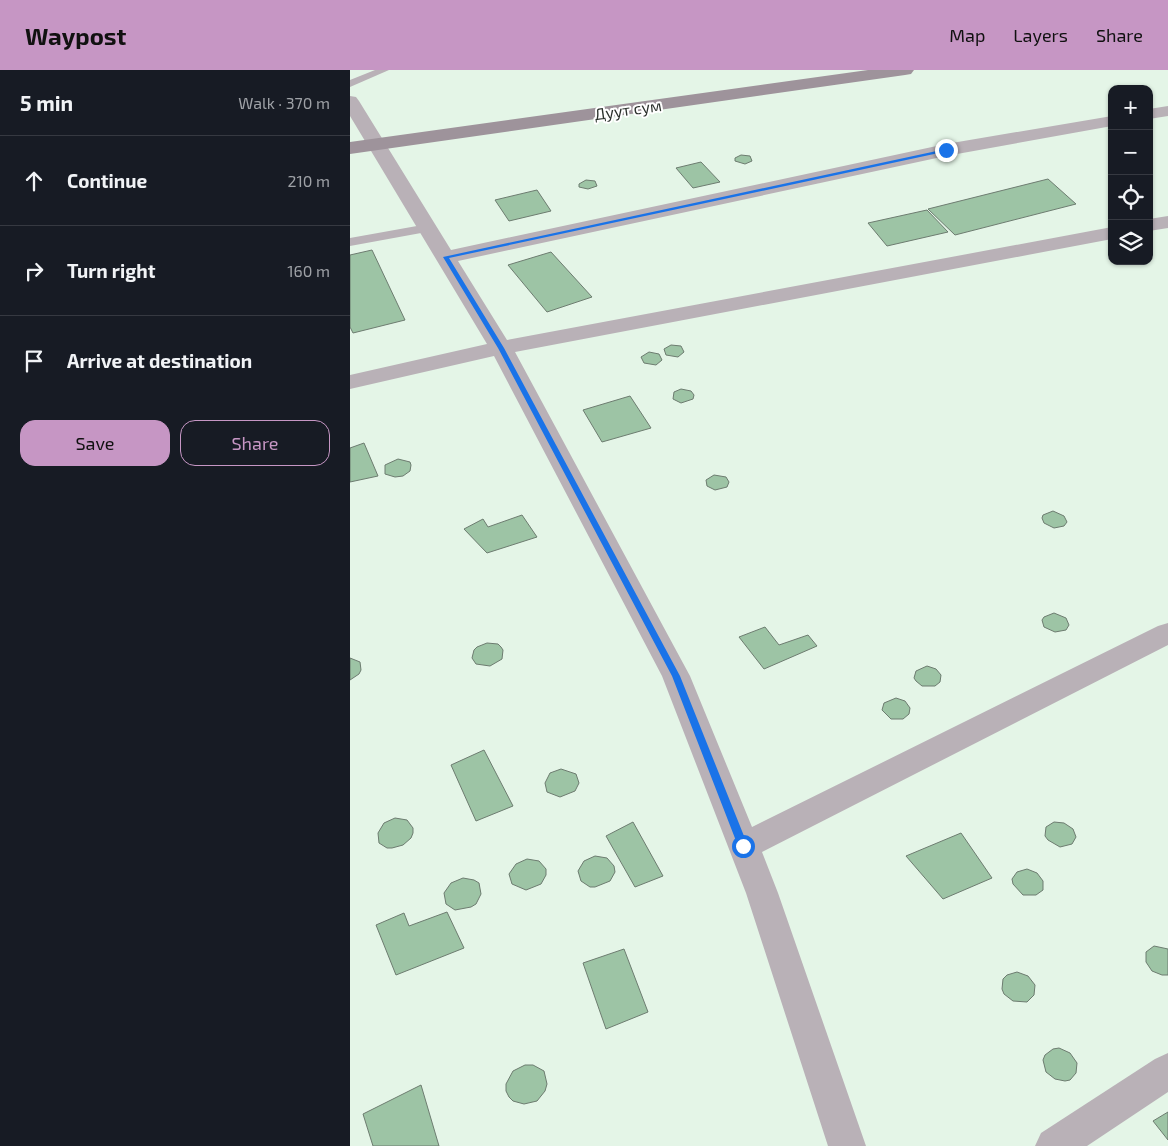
<!DOCTYPE html>
<html lang="en">
<head>
<meta charset="utf-8">
<style>
	body { margin:0; font-family:"Exo 2",sans-serif; background:#242831; color:#f1f3f6 }
	.controls { position:absolute; right:15px; top:15px; display:grid; overflow:hidden; border-radius:10px; box-shadow:0 1px 4px #0004 }
	.controls button { width:45px; height:45px; display:grid; place-items:center; padding:0; border:0; border-bottom:1px solid #363941; background:#171b24; color:#f1f3f6; font:25px sans-serif }
	.stop { position:absolute; width:15px; height:15px; margin:-11px; border:4px solid #1a73e8; border-radius:50%; background:#fff }
	.stop.end { background:#1a73e8; border-color:#fff; box-shadow:0 1px 5px #0008 }
	.list { margin:0; padding:0; list-style:none }
	h2 { display:flex; justify-content:space-between; align-items:center; height:65px; margin:0; padding:0 20px; font-size:21px }
	h2 small { font-size:16px; font-weight:400; color:#9ea1a6 }
	.list li { display:grid; grid-template-columns:32px 1fr auto; gap:15px; align-items:center; box-sizing:border-box; height:90px; padding:0 20px; border-top:1px solid #363941 }
	.list b { display:block; font-size:19px; white-space:nowrap }
	.list em { font-size:16px; font-style:normal; color:#9ea1a6 }
	.actions { display:flex; gap:10px; padding:15px 20px }
	.actions a { flex:1; padding:11px 0; border:1px solid #c696c4; border-radius:15px; text-align:center; font-size:18px; color:#c696c4 }
	.actions .main { background:#c696c4; color:#111 }
	.icon { flex:none; width:28px; height:28px; fill:none; stroke:currentColor; stroke-width:2; stroke-linecap:round; stroke-linejoin:round }
	.map { position:relative; flex:none; width:818px; height:1076px; overflow:hidden }
	header { display:flex; align-items:center; gap:30px; box-sizing:border-box; height:70px; padding:0 25px; background:#c696c4; color:#111 }
	header strong { font-size:24px }
	nav { display:flex; gap:28px; margin-inline-start:auto; font-size:18px }
	main { display:flex }
	aside { flex:1; background:#171b24 }
	.map>svg:first-child { display:block }
	.building { fill:#9dc4a5; stroke:#6d7c70 }
	.lines { fill:none; stroke-linecap:round; stroke-linejoin:round }
	.lane { fill:#b9b1b7; fill-rule:evenodd }
	.street { fill:#b9b1b7; fill-rule:evenodd }
	.secondary { fill:#9e939b; fill-rule:evenodd }
	.route { fill:#1a73e8 }
	.labels { text-anchor:middle; dominant-baseline:central; stroke-width:4; stroke-linejoin:round; paint-order:stroke }
	.far-street-label { font-size:16px; fill:#2b312c; stroke:#fff }
</style>
</head>
<body>
<header>
<strong>Waypost</strong>
<nav><a>Map</a><a>Layers</a><a>Share</a></nav>
</header>
<main>
<aside>
<h2>5 min<small>Walk · 370 m</small></h2>
<ul class="list">
<li><svg class="icon" aria-label="ahead" viewBox="0 0 24 24"><path d="M12 20V5M6 11l6-6 6 6"/></svg><div><b>Continue</b></div><em>210 m</em></li>
<li><svg class="icon" aria-label="right" viewBox="0 0 24 24"><path d="M7 20v-9h11M14 6l5 5-5 5"/></svg><div><b>Turn right</b></div><em>160 m</em></li>
<li><svg class="icon" aria-label="arrive" viewBox="0 0 24 24"><path d="M6 21V4h12l-3 4 3 4H6"/></svg><div><b>Arrive at destination</b></div></li>
</ul>
<div class="actions"><a class="main">Save</a><a>Share</a></div>
</aside>
<div class="map">
<svg width="818" height="1076" viewBox="0 0 818 1076">
	<rect width="100%" height="100%" fill="#e4f5e7"/>
	<g class="building">
		<polygon points="391,85 400,86 402,91 395,94 385,91 385,88"/>
		<polygon points="351,92 370,112 343,118 326,98"/>
		<polygon points="698,109 726,134 605,165 578,139"/>
		<polygon points="236,110 245,111 247,116 238,119 229,117 229,114"/>
		<polygon points="187,120 201,141 159,151 145,130"/>
		<polygon points="577,140 598,162 537,176 518,153"/>
		<polygon points="22,180 55,250 3,263 0,257 0,185"/>
		<polygon points="201,182 242,227 197,242 158,195"/>
		<polygon points="321,275 331,276 334,282 328,287 316,285 314,279"/>
		<polygon points="299,282 309,284 312,290 306,295 294,293 291,287"/>
		<polygon points="331,319 341,321 344,325 343,329 331,333 323,329 324,322"/>
		<polygon points="280,326 301,358 252,372 233,340"/>
		<polygon points="14,373 28,406 0,412 0,378"/>
		<polygon points="48,389 60,392 61,395 60,401 53,406 45,407 35,404 35,395"/>
		<polygon points="364,405 376,407 379,412 377,417 365,420 357,416 356,410"/>
		<polygon points="703,441 714,446 717,452 714,456 704,458 694,453 692,448 693,445"/>
		<polygon points="172,445 187,467 137,483 114,459 133,449 138,457"/>
		<polygon points="704,543 716,548 719,555 716,560 705,562 694,557 692,550 694,547"/>
		<polygon points="415,557 429,575 458,565 467,576 414,599 389,567"/>
		<polygon points="137,573 148,574 151,577 153,580 152,589 140,596 126,594 122,588 124,580 127,577"/>
		<polygon points="0,588 10,592 11,600 9,604 0,610"/>
		<polygon points="577,596 586,599 591,605 590,612 585,616 572,616 566,611 564,608 566,601"/>
		<polygon points="546,628 555,631 560,638 559,644 553,649 541,649 532,640 534,633"/>
		<polygon points="134,680 163,736 126,751 101,695"/>
		<polygon points="211,699 226,704 229,713 225,721 210,727 197,722 195,713 200,703"/>
		<polygon points="45,748 57,750 63,758 63,763 61,768 53,775 42,778 37,778 29,773 28,763 34,753"/>
		<polygon points="283,752 313,806 285,817 256,766"/>
		<polygon points="704,752 714,753 723,759 726,767 722,774 710,777 698,770 695,766 696,757"/>
		<polygon points="611,763 642,808 593,829 556,786"/>
		<polygon points="245,786 257,788 264,796 265,802 260,811 245,817 240,817 231,811 228,801 234,791"/>
		<polygon points="177,789 189,791 196,799 196,805 191,814 176,820 162,814 159,804 166,794"/>
		<polygon points="677,799 687,803 693,811 693,820 686,825 673,825 663,814 662,809 667,802"/>
		<polygon points="113,808 124,810 129,813 131,824 126,834 121,837 105,840 96,834 94,823 101,813"/>
		<polygon points="97,842 114,878 46,905 26,855 54,843 59,856"/>
		<polygon points="804,876 818,879 818,905 812,905 802,901 796,892 796,882"/>
		<polygon points="274,879 298,942 256,959 233,893"/>
		<polygon points="667,902 678,906 685,915 684,925 677,932 663,931 654,924 652,919 653,909 657,905"/>
		<polygon points="709,978 720,983 727,993 726,1003 720,1010 715,1011 705,1009 696,1002 693,990 695,985 703,979"/>
		<polygon points="175,995 183,995 194,1001 197,1014 195,1021 187,1031 174,1034 163,1031 159,1027 156,1021 156,1014 163,1001"/>
		<polygon points="71,1015 89,1076 23,1076 13,1044"/>
		<polygon points="818,1042 818,1070 803,1051"/>
	</g>
	<g class="lines">
		<g class="lane">
			<polygon points="25,0 39,0 0,17 0,10"/>
			<polygon points="78,154 84,158 82,161 0,176 0,168"/>
		</g>
		<g class="street">
			<polygon points="0,26 6,27 9,31 101,180 596,74 762,46 762,56 596,86 108,191 157,270 762,157 762,169 165,282 340,606 402,757 808,556 818,553 818,575 412,782 428,823 516,1076 478,1076 396,823 312,606 144,286 0,319 0,305 137,274 0,46"/>
			<polygon points="818,36 818,46 799,49 799,39"/>
			<polygon points="818,146 818,158 799,161 799,149"/>
			<polygon points="818,983 818,1022 737,1076 685,1076 691,1063 805,989"/>
		</g>
		<polygon class="secondary" points="518,0 564,0 561,4 555,5 0,84 0,72"/>
	</g>
	<polygon class="route" points="596,79 598,81 99,188 154,278 330,606 398,776 393,780 388,776 322,606 148,278 93,187"/>
	<g class="labels">
		<g class="far-street-label">
			<text transform="translate(278 39) rotate(-8)">Дуут сум</text>
		</g>
	</g>
</svg>
<div class="controls">
<button>+</button>
<button>−</button>
<button><svg class="icon" aria-label="locate" viewBox="0 0 24 24"><circle cx="12" cy="12" r="6"/><path d="M12 2v4M12 18v4M2 12h4M18 12h4"/></svg></button>
<button><svg class="icon" aria-label="layers" viewBox="0 0 24 24"><path d="M12 4l9 5-9 5-9-5zM3 14l9 5 9-5"/></svg></button>
</div>
<div class="stop" style="left:393px;top:776px"></div>
<div class="stop end" style="left:596px;top:80px"></div>
</div>
</main>
</body>
</html>
